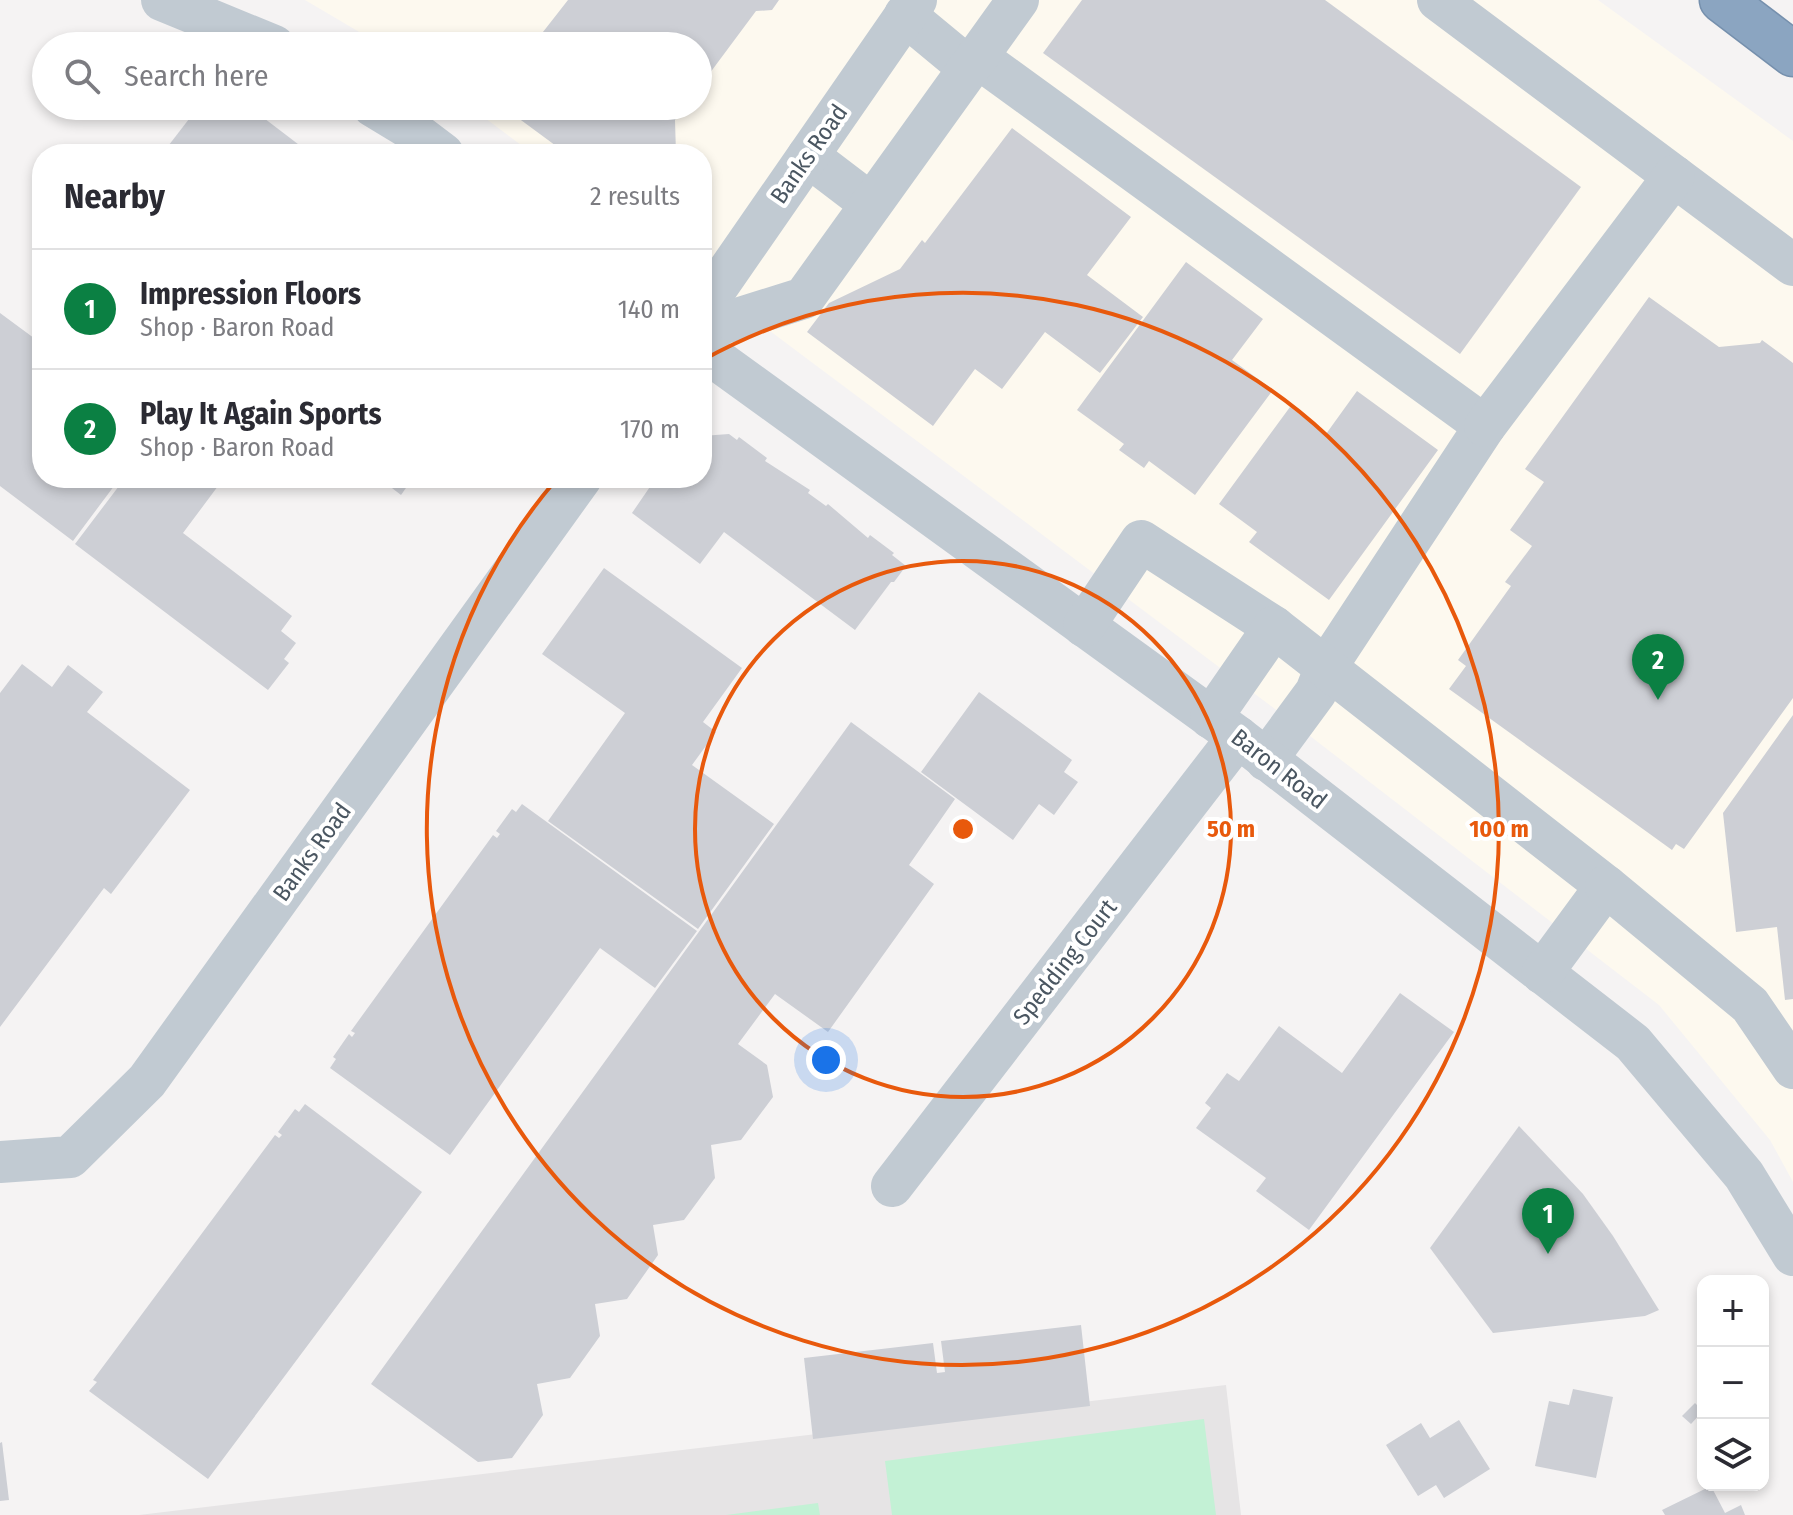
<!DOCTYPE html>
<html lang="en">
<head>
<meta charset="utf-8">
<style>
	body { margin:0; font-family:"Fira Sans Condensed",sans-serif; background:#f2f2f3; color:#2b2b33 }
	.controls { position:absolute; right:24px; bottom:24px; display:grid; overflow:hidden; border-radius:16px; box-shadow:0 4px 12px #0003 }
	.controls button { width:72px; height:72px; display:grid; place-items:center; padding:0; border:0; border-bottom:2px solid #e1e1e2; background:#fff; color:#2b2b33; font:40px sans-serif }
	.you { position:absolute; left:826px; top:1060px; width:28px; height:28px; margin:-20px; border:6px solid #fff; border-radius:50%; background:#1a73e8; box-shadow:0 0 0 12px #1a73e833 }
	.badge { display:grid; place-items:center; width:52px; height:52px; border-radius:50%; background:#0b8043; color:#fff; font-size:26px; font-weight:700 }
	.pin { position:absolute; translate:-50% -66px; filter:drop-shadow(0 2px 4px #0008) }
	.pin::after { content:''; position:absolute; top:42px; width:28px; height:24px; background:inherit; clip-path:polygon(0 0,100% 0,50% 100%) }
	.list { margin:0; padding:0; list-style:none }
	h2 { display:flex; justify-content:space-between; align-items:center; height:104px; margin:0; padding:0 32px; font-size:34px }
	h2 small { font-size:26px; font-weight:400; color:#7c7c81 }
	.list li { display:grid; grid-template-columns:52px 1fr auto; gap:24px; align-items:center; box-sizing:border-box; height:120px; padding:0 32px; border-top:2px solid #e1e1e2 }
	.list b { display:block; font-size:30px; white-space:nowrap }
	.list p { margin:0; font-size:26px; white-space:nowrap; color:#7c7c81 }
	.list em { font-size:26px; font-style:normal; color:#7c7c81 }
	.icon { flex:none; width:44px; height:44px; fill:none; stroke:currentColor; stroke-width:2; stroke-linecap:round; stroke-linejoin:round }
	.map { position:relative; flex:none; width:1793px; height:1515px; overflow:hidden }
	.search { position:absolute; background:#fff; box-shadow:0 4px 12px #0003; left:32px; top:32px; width:680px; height:88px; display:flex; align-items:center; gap:20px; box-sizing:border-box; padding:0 28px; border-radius:44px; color:#7c7c81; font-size:30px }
	.panel { position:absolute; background:#fff; box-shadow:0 4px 12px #0003; left:32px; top:144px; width:680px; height:344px; border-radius:32px }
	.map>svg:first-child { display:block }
	.commercial { fill:#fdf9ef }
	.education { fill:#e6e4e5 }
	.pitch { fill:#c3f1d5 }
	.building { fill:#cdcfd5 }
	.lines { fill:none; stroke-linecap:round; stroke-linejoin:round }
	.highway-casing { stroke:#7690ad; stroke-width:47 }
	.minor { stroke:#c1cad2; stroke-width:42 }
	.highway { stroke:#8ba5c1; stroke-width:44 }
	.ring { fill:none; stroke:#e8590c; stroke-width:4 }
	.labels { text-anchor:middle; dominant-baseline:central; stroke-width:8; stroke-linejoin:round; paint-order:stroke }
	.street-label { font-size:24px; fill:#4a5661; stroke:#fff }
	.centre { fill:#e8590c; stroke:#fff; stroke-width:4 }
	.ring-label { font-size:24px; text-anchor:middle; font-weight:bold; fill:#e8590c; stroke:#fff; stroke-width:8; stroke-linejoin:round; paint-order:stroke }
</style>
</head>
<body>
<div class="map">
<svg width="1793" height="1515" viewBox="0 0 1793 1515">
	<rect width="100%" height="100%" fill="#f5f3f3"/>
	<polygon class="commercial" points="305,0 1598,0 1793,141 1793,1182 1770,1140 1659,1005 1275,709 702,280 702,154 533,154 469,106 698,106 698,46 383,46"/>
	<polygon class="education" points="1226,1385 1241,1515 139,1515"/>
	<g class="pitch">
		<polygon points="1204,1419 1216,1515 892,1515 885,1461"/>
		<polygon points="818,1503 820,1515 726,1515"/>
	</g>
	<g class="building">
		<polygon points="568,0 779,0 772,10 756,11 698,89 698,46 532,46"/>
		<polygon points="1082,0 1325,0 1581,187 1460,354 1043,53"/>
		<polygon points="199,106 248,106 311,154 162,154"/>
		<polygon points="502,106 685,106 675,120 676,154 567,154"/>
		<polygon points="1012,128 1131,217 1087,275 1143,317 1100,373 1045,332 1002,389 975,369 933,426 807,332 829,303 900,269 922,240 925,243"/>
		<polygon points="1186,262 1263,319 1232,360 1273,390 1195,495 1149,461 1144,468 1119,450 1124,444 1077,410"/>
		<polygon points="1649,297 1719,347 1760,343 1762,340 1793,363 1793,698 1684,849 1676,844 1672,850 1449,689 1466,666 1458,660 1511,586 1505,582 1532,546 1510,530 1544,482 1525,469"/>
		<polygon points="0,313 42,344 42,478 120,478 73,541 0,486"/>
		<polygon points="1357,391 1438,450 1329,600 1249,542 1257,532 1219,504 1290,407 1326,434"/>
		<polygon points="729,434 737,440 739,437 767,458 765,461 810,490 808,493 826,506 828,504 868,538 870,535 894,553 892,555 906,566 894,582 891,582 855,630 724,532 700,564 632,513 656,478 702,478 702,436"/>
		<polygon points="125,478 224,478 183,533 292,616 281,631 296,643 284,659 289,663 268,690 75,544"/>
		<polygon points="379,478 413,478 401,495"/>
		<polygon points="604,568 742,668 703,722 716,732 692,765 774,824 698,929 548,821 625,713 542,654"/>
		<polygon points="22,664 52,687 68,665 103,692 87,712 190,790 111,894 104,888 0,1027 0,693"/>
		<polygon points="979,692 1072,760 1064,772 1078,782 1054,815 1039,804 1013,840 921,772"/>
		<polygon points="1793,715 1793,999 1785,1000 1777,927 1736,932 1723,813"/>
		<polygon points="851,722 955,799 909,865 934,884 828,1032 775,994 738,1044 767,1065 773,1097 741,1140 711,1145 715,1178 684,1220 653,1225 658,1255 627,1299 595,1304 600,1336 570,1378 537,1384 543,1415 512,1458 478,1462 371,1384"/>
		<polygon points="522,804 697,931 655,988 600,948 450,1155 330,1068 336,1059 333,1057 349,1034 352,1037 355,1033 351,1031 493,835 497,838 500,834 496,831 512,809 516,812"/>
		<polygon points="1400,993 1454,1032 1309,1230 1256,1191 1266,1178 1196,1128 1211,1108 1205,1103 1227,1073 1239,1081 1279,1026 1342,1073"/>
		<polygon points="305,1104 422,1192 208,1479 89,1391 97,1382 93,1380 275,1135 279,1138 282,1135 278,1132 295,1109 299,1112"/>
		<polygon points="1519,1126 1583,1194 1613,1236 1659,1310 1645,1316 1493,1333 1430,1248"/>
		<polygon points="1081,1325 1090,1406 813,1439 804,1358 933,1343 937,1373 945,1372 941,1341"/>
		<polygon points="1573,1389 1613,1397 1596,1478 1535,1466 1549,1401 1569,1405"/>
		<polygon points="1695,1403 1703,1411 1691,1424 1682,1416"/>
		<polygon points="1459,1420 1490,1469 1444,1498 1436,1485 1418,1496 1386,1445 1421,1423 1430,1438"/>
		<polygon points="2,1442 9,1500 0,1501 0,1443"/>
		<polygon points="1711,1486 1725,1513 1741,1505 1745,1515 1665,1515 1662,1510"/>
	</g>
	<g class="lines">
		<g class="highway-casing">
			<polyline id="highway" points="1722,0 1793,54"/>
		</g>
		<g class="minor">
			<polyline points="162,0 274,46"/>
			<polyline points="1438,0 1793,265"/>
			<polyline points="905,15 969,68"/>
			<polyline points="977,57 1485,426 1325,669 1316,692 1266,760"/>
			<polyline points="373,106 406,126 443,154"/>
			<polyline points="808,156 871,204"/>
			<polyline points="702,309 916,0"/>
			<polyline points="702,330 804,298 1018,0"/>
			<polyline points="702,349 1238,737 1633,1043 1744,1175 1793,1255"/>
			<polyline points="1485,426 1674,176"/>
			<polyline points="1084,626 1141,541 1274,627"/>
			<polyline points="1211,718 1274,627 1606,886 1542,973"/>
			<polyline points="1606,886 1750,1005 1793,1068"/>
			<polyline points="0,1162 70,1157 147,1081 581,478"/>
			<polyline points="892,1186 1238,737"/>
		</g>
		<use href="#highway" class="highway"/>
	</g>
	<g class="ring">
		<circle cx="963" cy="829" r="268"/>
		<path d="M703 360A536 536 0 1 1 555 481"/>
	</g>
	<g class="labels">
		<g class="street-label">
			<text transform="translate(809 154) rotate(-55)">Banks Road</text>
			<text transform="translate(1279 769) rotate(38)">Baron Road</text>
			<text transform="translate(312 852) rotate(-54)">Banks Road</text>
			<text transform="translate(1065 962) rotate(-52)">Spedding Court</text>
		</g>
	</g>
	<circle cx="963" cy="829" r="12" class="centre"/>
	<g class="ring-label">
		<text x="1231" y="837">50 m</text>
		<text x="1499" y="837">100 m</text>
	</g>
</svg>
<div class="controls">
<button>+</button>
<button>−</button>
<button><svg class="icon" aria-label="layers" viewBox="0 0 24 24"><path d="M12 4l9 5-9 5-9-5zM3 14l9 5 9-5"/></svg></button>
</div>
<div class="you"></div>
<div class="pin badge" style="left:1548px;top:1254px">1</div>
<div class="pin badge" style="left:1658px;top:700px">2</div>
<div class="search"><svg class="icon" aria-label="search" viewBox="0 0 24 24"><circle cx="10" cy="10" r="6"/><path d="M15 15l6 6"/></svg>Search here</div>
<section class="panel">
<h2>Nearby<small>2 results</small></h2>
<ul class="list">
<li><span class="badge">1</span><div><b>Impression Floors</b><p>Shop · Baron Road</p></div><em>140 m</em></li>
<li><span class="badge">2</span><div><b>Play It Again Sports</b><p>Shop · Baron Road</p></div><em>170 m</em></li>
</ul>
</section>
</div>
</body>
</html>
